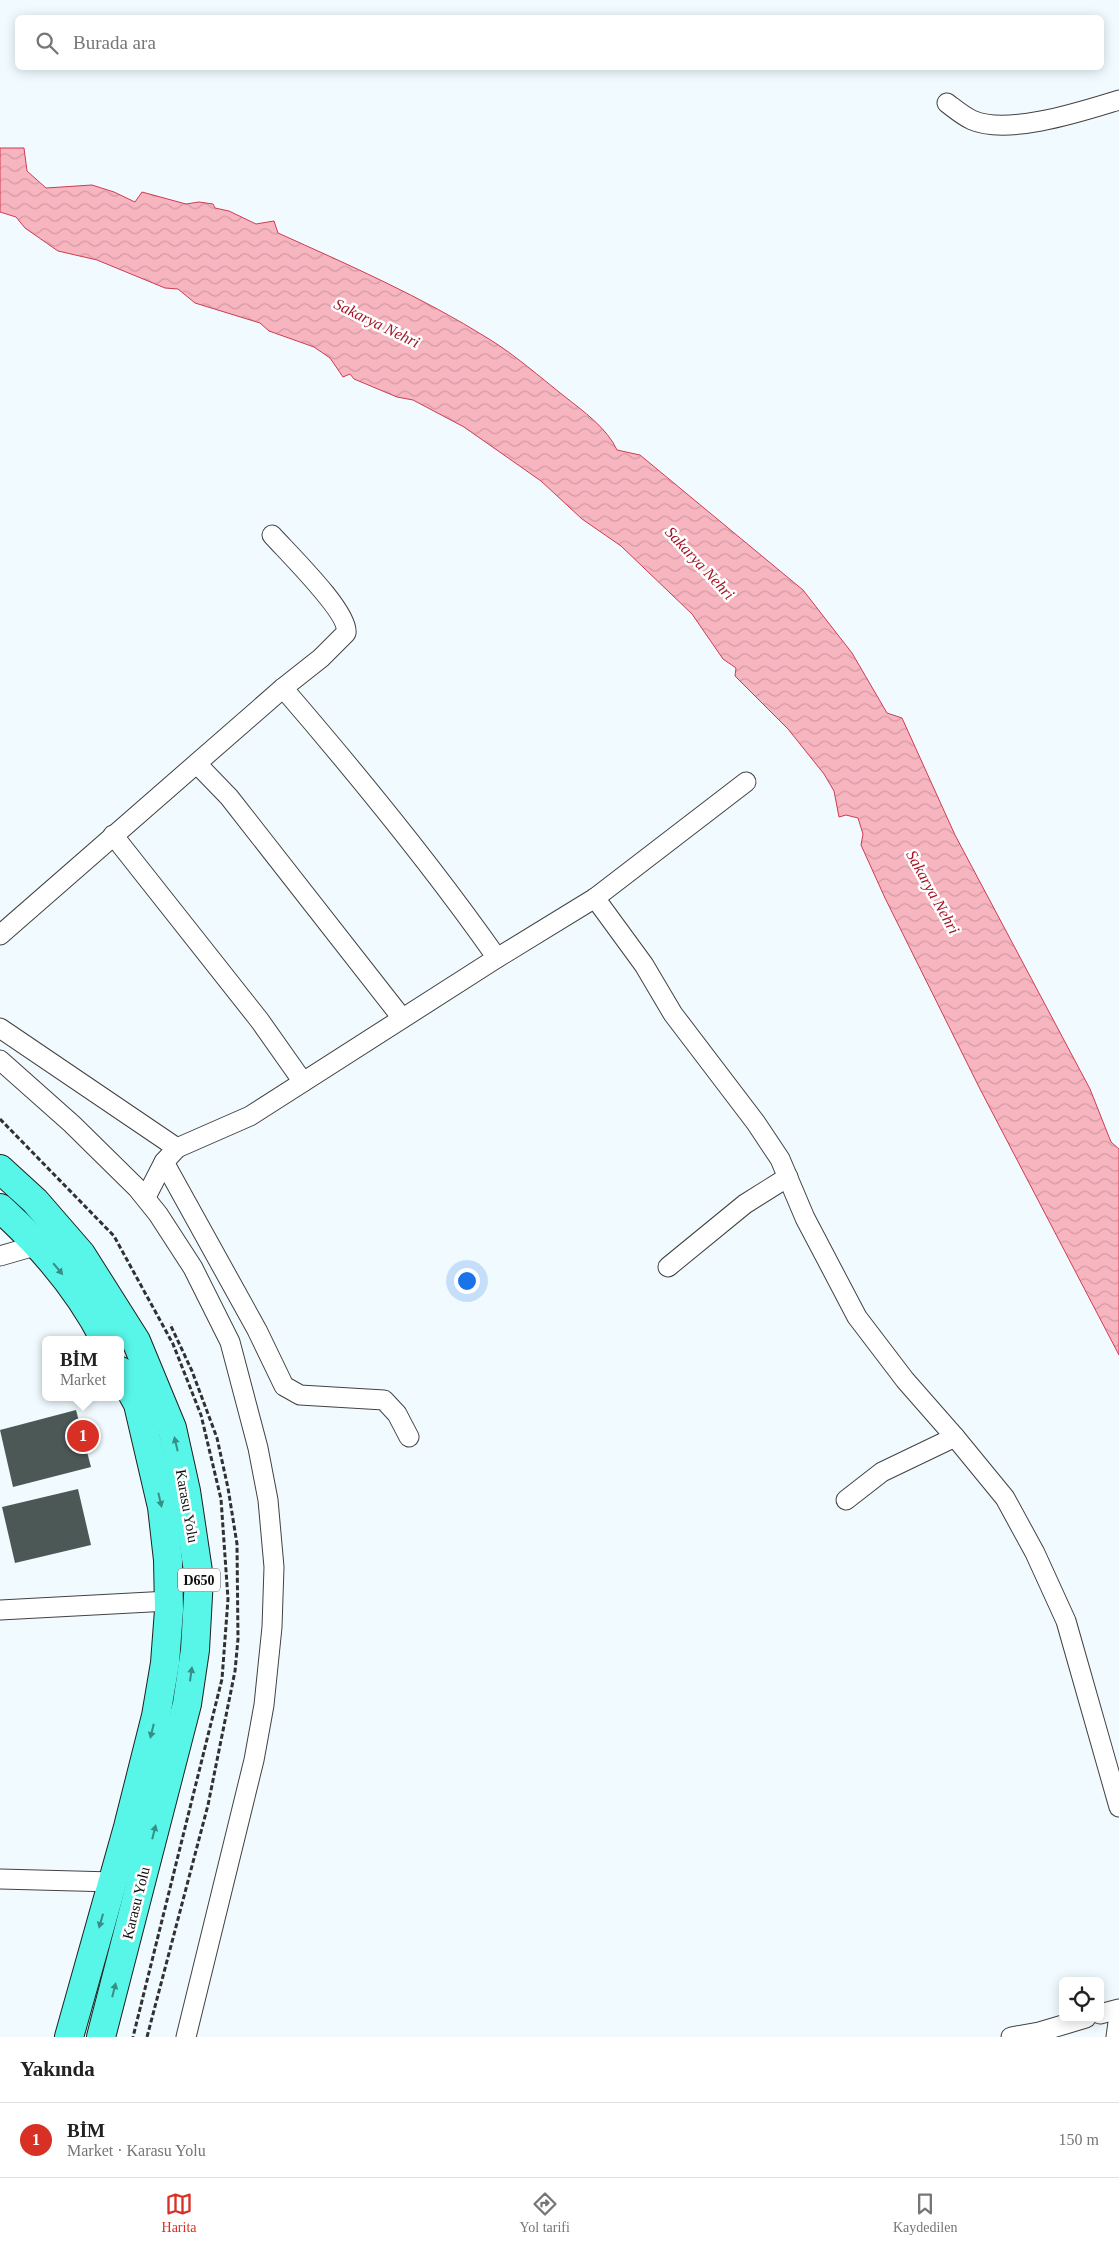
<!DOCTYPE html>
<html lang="tr">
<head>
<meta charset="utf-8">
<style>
	body { margin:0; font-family:"Times New Roman",serif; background:#f2f2f2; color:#222 }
	.controls { position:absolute; right:15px; bottom:15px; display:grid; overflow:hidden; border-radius:8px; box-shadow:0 2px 12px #0003 }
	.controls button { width:45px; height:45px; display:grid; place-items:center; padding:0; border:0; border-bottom:1px solid #e0e0e0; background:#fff; color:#222; font:25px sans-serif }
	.you { position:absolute; left:466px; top:1280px; width:18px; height:18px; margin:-12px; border:4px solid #fff; border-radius:50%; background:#1a73e8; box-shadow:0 0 0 8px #1a73e833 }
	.badge { display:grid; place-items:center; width:32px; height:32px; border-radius:50%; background:#d93025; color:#fff; font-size:16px; font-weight:700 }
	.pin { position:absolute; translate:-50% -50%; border:2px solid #fff; box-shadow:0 1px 5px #0006 }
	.popup { position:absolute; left:42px; top:1336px; width:82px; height:65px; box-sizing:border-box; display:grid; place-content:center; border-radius:8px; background:#fff; filter:drop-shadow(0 1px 4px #0005); font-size:16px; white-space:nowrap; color:#767676 }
	.popup b { font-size:19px; color:#222 }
	.popup::after { content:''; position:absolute; left:50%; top:100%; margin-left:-10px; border:10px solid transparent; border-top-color:#fff }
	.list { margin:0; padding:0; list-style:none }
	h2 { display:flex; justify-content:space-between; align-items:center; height:65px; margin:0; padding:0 20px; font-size:21px }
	h2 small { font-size:16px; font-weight:400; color:#767676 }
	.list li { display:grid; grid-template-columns:32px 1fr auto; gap:15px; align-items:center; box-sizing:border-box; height:75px; padding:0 20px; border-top:1px solid #e0e0e0 }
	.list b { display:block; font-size:19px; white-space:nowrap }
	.list p { margin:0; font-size:16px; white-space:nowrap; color:#767676 }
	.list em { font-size:16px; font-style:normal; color:#767676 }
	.icon { flex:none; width:28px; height:28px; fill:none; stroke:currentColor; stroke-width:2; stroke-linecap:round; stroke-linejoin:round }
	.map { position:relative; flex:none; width:1119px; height:2037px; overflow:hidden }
	.search { position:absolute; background:#fff; box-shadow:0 2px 12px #0003; left:15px; right:15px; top:15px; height:55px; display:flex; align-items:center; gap:12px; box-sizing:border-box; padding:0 18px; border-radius:8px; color:#767676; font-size:19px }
	.sheet { height:140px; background:#fff }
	nav { display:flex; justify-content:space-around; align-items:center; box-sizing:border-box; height:70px; border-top:1px solid #e0e0e0; background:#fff; font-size:14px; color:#767676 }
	nav a { display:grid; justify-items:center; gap:2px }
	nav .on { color:#d93025 }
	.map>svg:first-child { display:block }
	.water { fill:url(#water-waves); stroke:#d03b50 }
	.building { fill:#4b5856 }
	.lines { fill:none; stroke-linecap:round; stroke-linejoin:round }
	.street-casing { stroke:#424242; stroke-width:21 }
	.highway-casing { stroke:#202020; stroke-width:30 }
	.path { stroke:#313131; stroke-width:3; stroke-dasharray:5 2.5; stroke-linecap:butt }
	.street { stroke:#fff; stroke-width:19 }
	.highway { stroke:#58f6e8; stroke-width:28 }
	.oneway { fill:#378e86 }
	.labels { text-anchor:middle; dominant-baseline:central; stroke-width:5; stroke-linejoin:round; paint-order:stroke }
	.shield { fill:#fff; stroke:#575757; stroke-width:1 }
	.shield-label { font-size:14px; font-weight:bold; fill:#0f0f0f }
	.street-label { font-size:15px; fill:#0f0f0f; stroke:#fff }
	.water-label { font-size:16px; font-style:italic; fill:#a41525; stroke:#fff }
</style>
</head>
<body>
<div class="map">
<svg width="1119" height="2037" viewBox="0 0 1119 2037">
	<defs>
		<pattern id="water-waves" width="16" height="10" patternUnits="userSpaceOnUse" patternTransform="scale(1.25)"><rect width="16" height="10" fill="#f7b5c0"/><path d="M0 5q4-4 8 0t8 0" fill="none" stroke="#d39aa4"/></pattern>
	</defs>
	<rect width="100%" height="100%" fill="#f1fbff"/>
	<path class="water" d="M0 148H24L27 171 46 188 92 185 114 192 135 202 142 192 186 204 199 202 213 204 215 208 229 211 256 224 274 221 278 233C349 265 422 297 489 339 515 355 540 377 564 396 583 411 607 428 617 450L640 455 803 590 852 653 887 713 902 718 955 835 1090 1089 1111 1142 1119 1149V1355L980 1089 885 898 861 845 863 834 858 818 846 815 839 817 834 791 824 774 788 729 735 676 736 668 723 659 692 614 621 546 582 519 541 481 464 427 413 400 397 397 354 379 350 374 343 377 330 358 314 347 269 331 260 323 195 303 178 289 165 288 97 260 58 251 25 228 16 217 0 212Z"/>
	<g class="building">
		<polygon points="76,1410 91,1467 13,1487 0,1430"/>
		<polygon points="78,1489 91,1545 15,1563 2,1507"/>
	</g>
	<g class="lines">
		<g class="street-casing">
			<g id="street">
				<path d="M947 103C955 109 963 116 972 120 1008 136 1083 111 1119 100"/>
				<path d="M283 688C358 775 431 864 497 958"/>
				<polyline points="197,764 229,797 402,1018"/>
				<polyline points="113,835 260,1021 303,1082"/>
				<polyline points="595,898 746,782"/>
				<path d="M0 935 283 688 321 658 346 633C350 613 287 552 272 535"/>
				<polyline points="0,1028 177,1148"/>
				<polyline points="0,1060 72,1124 137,1188 158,1214 193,1268 230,1342 258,1448 268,1500 274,1567 272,1627 264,1705 254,1760 186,2037"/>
				<polyline points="164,1162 257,1330 284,1386 300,1395 384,1400 397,1414 409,1437"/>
				<polyline points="146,1197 164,1162 177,1148 250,1116 497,958 595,898 644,965 673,1014 756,1123 780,1159 805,1218 857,1317 905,1380 955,1437 1005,1498 1035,1553 1066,1621 1119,1807"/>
				<polyline points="0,1256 38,1245"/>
				<polyline points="668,1267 745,1204 788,1177"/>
				<polyline points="846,1500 882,1472 955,1437"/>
				<polyline points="0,1610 169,1601"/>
				<polyline points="0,1879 113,1882"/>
				<polyline points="1100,2014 1119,2009"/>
				<polyline points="1011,2037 1039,2032 1086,2018"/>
				<polyline points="1116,2037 1119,2015"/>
			</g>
		</g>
		<g class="highway-casing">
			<g id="highway">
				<polyline points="0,1169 35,1201 81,1254 136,1341 172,1428 186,1491 199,1578 195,1650 187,1704 101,2037"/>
				<path d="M0 1208C42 1246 79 1289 105 1340"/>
				<polyline points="69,2037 128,1827 156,1716 165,1663 169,1610 168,1560 162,1507 138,1404 120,1371"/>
			</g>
		</g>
		<g class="path">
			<polyline points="0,1119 114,1236 173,1344 201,1415 221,1499 228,1599 222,1679 133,2037"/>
			<polyline points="147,2037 208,1805 235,1671 238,1639 237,1544 228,1488 217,1438 192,1371 170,1324"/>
		</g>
		<use href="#street" class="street"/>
		<use href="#highway" class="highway"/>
	</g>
	<defs><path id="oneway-solid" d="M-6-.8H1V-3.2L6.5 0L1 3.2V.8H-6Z" transform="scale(1.25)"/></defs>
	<g class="oneway">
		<use href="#oneway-solid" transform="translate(58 1269) rotate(50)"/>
		<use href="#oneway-solid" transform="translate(176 1444) rotate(-103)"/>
		<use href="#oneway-solid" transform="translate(160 1500) rotate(77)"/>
		<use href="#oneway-solid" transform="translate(191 1674) rotate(-82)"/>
		<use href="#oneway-solid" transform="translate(152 1731) rotate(104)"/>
		<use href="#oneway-solid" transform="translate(154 1832) rotate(-76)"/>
		<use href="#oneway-solid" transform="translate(101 1921) rotate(106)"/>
		<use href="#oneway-solid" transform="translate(114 1990) rotate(-76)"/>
	</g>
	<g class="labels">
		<rect class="shield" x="178" y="1568.5" width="42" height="23" rx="4"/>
		<g class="shield-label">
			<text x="199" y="1580">D650</text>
		</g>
		<g class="street-label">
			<text transform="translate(187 1506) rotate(80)">Karasu Yolu</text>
			<text transform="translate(136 1903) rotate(-76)">Karasu Yolu</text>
		</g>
		<g class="water-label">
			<text transform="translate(377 323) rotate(26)">Sakarya Nehri</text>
			<text transform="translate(700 563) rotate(47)">Sakarya Nehri</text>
			<text transform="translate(933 892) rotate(61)">Sakarya Nehri</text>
		</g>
	</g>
</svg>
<div class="controls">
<button><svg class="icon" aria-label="locate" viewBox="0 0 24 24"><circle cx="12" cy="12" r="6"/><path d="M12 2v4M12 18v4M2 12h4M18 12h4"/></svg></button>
</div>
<div class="you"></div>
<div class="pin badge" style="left:83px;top:1436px">1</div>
<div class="popup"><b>BİM</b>Market</div>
<div class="search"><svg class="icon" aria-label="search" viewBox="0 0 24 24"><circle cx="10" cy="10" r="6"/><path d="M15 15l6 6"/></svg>Burada ara</div>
</div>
<section class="sheet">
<h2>Yakında<small></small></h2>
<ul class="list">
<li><span class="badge">1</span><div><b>BİM</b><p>Market · Karasu Yolu</p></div><em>150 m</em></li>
</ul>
</section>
<nav>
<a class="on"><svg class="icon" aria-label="map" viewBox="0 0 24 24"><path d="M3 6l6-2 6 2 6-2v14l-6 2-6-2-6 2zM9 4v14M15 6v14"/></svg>Harita</a>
<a><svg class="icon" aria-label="directions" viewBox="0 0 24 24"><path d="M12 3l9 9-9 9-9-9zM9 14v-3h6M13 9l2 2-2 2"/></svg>Yol tarifi</a>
<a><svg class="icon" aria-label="saved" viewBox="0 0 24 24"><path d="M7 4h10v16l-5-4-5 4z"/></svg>Kaydedilen</a>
</nav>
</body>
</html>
